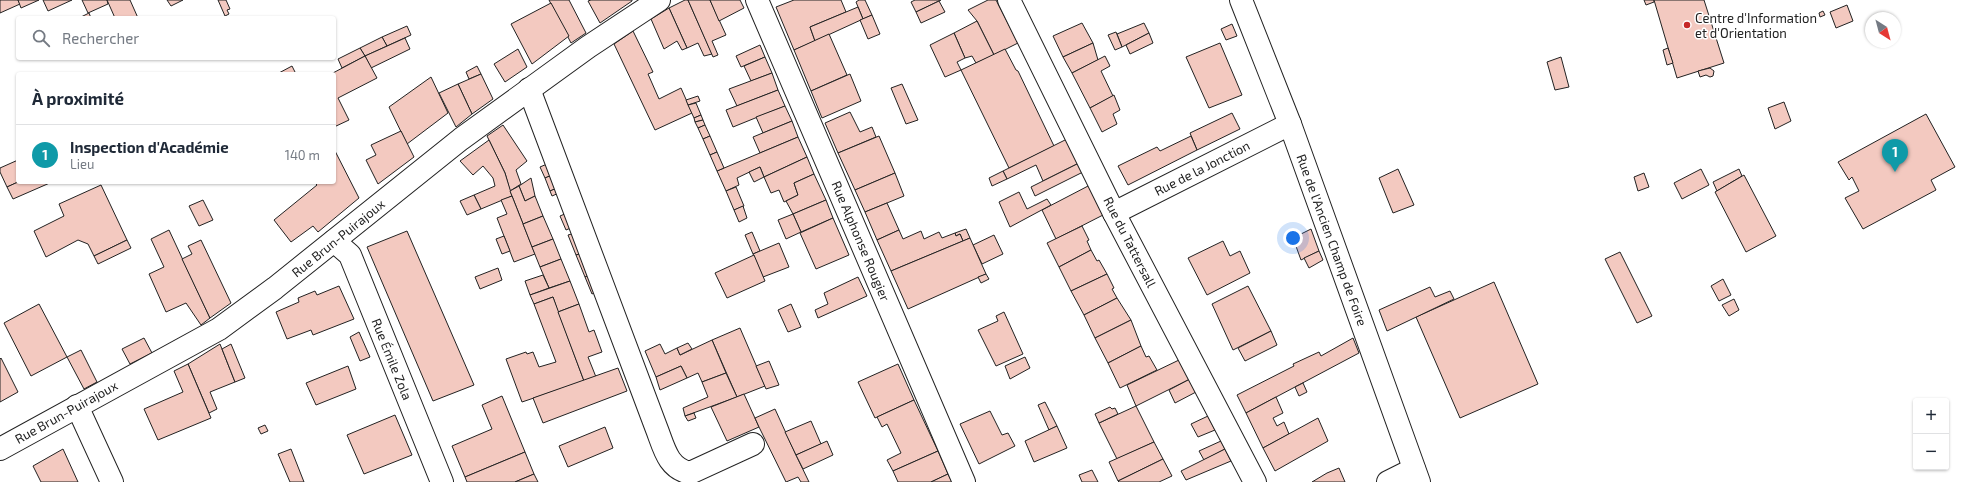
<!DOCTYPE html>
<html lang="fr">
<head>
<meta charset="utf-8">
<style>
	body { margin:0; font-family:"Exo 2",sans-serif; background:#f2f2f3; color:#1f2937 }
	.controls { position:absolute; right:12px; bottom:12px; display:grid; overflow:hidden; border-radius:4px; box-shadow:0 1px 3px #0004 }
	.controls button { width:36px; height:36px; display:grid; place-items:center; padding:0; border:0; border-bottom:1px solid #e0e1e3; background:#fff; color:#1f2937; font:20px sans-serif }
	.compass { position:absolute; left:1865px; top:12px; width:36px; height:36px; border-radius:50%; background:#fff; box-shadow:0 1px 3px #0004; rotate:144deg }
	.you { position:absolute; left:1293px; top:238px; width:14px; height:14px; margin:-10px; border:3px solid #fff; border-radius:50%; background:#1a73e8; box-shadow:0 0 0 6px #1a73e833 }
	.badge { display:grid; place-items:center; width:26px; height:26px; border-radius:50%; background:#2563eb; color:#fff; font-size:13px; font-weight:700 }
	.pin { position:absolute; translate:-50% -33px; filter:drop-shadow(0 1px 2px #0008) }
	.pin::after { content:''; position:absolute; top:21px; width:14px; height:12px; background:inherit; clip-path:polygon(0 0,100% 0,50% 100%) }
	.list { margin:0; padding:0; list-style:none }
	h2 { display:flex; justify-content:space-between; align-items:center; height:52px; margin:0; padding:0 16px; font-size:17px }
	h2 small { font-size:13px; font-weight:400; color:#747a83 }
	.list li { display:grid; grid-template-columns:26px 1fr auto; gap:12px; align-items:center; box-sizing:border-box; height:60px; padding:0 16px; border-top:1px solid #e0e1e3 }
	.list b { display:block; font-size:15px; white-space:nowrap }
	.list p { margin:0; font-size:13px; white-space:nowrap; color:#747a83 }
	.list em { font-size:13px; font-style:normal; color:#747a83 }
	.icon { flex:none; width:22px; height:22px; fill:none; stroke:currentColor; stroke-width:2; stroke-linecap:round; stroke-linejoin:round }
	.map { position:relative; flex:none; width:1961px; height:482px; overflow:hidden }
	.search { position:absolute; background:#fff; box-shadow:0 1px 3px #0004; left:16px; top:16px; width:320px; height:44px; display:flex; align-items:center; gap:10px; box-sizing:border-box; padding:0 14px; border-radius:4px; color:#747a83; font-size:15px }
	.panel { position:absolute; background:#fff; box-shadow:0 1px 3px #0004; left:16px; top:72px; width:320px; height:112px; border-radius:4px }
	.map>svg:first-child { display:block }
	.building { fill:#f3c9c0; stroke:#222 }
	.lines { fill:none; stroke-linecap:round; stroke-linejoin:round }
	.street-casing { stroke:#222; stroke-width:24 }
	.street { stroke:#fff; stroke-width:22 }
	.poi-dot { fill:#c62828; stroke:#fff; stroke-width:1.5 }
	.labels { text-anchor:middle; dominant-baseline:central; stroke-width:3; stroke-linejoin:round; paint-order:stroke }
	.poi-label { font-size:13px; fill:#222; stroke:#fff; text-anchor:start }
	.street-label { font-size:13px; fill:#222; stroke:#fff }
</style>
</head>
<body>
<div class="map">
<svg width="1961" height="482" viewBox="0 0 1961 482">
	<rect width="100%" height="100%" fill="#fff"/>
	<g class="building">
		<polygon points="0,0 18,0 20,4 0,13"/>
		<polygon points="18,0 39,0 21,8"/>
		<polygon points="43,0 72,0 48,11"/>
		<polygon points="82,0 107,0 108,4 88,13"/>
		<polygon points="107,0 130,0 138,18 115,18"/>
		<polygon points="167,0 183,0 171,6"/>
		<polygon points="218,0 226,0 230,9 227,10 229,14 225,16"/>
		<polygon points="549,0 569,0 586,33 571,43"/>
		<polygon points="591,0 632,0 632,1 600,23 588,1"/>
		<polygon points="685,0 688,0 712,54 704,56 698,43 687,48 669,8"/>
		<polygon points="688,0 710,0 726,35 712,41 718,55 713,57"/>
		<polygon points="710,0 740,0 744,8 719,21"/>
		<polygon points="794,0 841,0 846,12 810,27 815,41 794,50 776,7"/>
		<polygon points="859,0 865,0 872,15 863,19 856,2"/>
		<polygon points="915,0 941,0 916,12 911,2"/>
		<polygon points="988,0 996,0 1018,43 994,55 977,21 968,10"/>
		<polygon points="1644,0 1654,0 1654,2 1646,5"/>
		<polygon points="1654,0 1704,0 1724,63 1677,78"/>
		<polygon points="939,1 945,12 921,23 916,12"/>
		<polygon points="551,3 569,36 532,64 511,24"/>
		<polygon points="1847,5 1853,21 1836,28 1830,12"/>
		<polygon points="858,7 863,19 815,41 810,27"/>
		<polygon points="669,8 687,48 682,50 677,41 664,49 651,19"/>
		<polygon points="1823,11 1825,15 1820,17 1819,13"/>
		<polygon points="89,13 91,18 81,18 81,17"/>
		<polygon points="872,15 880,34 868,39 860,20"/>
		<polygon points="977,21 994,55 976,63 972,56 965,58 954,33"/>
		<polygon points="1082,23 1093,43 1063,57 1053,36"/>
		<polygon points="1144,23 1149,33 1122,47 1117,34"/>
		<polygon points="1232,24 1237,36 1226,40 1221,29"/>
		<polygon points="407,26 411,35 387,46 382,37"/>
		<polygon points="633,31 653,72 648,74 659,99 681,88 692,113 655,130 614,44"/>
		<polygon points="1116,32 1122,47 1115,50 1108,35"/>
		<polygon points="954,33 965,58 957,62 961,70 945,77 930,45"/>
		<polygon points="1149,33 1153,43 1130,54 1126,45"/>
		<polygon points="829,34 847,75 811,91 794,50"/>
		<polygon points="382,37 387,46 365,56 360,48"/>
		<polygon points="405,38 410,49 371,68 365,56"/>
		<polygon points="1093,43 1098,60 1072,73 1063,57"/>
		<polygon points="1220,43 1242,95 1209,108 1186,57"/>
		<polygon points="760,45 765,57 741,67 736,56"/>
		<polygon points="360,48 365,56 342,68 338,59"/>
		<polygon points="1668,48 1673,63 1667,65 1663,50"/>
		<polygon points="518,49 527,67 505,82 494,64"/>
		<polygon points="1005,49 1016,70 1018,71 1054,146 1009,168 961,70"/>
		<polygon points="365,56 377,78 338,98 349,120 334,127 334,74 331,74"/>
		<polygon points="1105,56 1110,66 1101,71 1113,96 1090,108 1072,73"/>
		<polygon points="765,57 772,73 751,81 744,66"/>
		<polygon points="1561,57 1569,87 1555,90 1547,62"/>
		<polygon points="292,66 296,74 277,74"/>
		<polygon points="477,66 481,74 469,79 466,72"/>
		<polygon points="1710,68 1714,71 1713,76 1710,77 1706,75 1700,77 1698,71"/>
		<polygon points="772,73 778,90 737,106 729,89"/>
		<polygon points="481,74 493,99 472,114 458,84"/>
		<polygon points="850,74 861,101 822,118 811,91"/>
		<polygon points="431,77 448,113 407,144 389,107"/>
		<polygon points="458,84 472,114 456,127 439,93"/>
		<polygon points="902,84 918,120 906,124 891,88"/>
		<polygon points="778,90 785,106 733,127 726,110"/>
		<polygon points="1114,95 1120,110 1113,114 1117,124 1102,132 1090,108"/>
		<polygon points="698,96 700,101 688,105 686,100"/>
		<polygon points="1784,102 1791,121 1775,129 1768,108"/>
		<polygon points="696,103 701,115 694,118 688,105"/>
		<polygon points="785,106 792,121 763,133 756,117"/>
		<polygon points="850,112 860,132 872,127 876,137 838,153 825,123"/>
		<polygon points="1232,113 1240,129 1197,150 1190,133"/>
		<polygon points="1926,114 1955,167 1931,180 1936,190 1863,229 1845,198 1859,191 1852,177 1849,180 1838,162"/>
		<polygon points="701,115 703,120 695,122 694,118"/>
		<polygon points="703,120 705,125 698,128 695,122"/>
		<polygon points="792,121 798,137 760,153 753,137"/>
		<polygon points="503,125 527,161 516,170 521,184 510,191 505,173 487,136"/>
		<polygon points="705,125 710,136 703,139 698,128"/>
		<polygon points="401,131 414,157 378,184 366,160 376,155 371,145"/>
		<polygon points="710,136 717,152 710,155 703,139"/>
		<polygon points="879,136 895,173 855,190 838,153"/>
		<polygon points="1191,136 1197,150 1128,185 1118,166 1157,147 1160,151"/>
		<polygon points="798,137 807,157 764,177 760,167 737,178 739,185 726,191 717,171"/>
		<polygon points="1067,139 1079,163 1043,181 1036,165 1007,179 1003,171"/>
		<polygon points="489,140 505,173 512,196 481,209 474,195 495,186 493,178 483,166 473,175 460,161"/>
		<polygon points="334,149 359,198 318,232 313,226 291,242 274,220 317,185 314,182 334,182"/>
		<polygon points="717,152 724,168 717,171 710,155"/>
		<polygon points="807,157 814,174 794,183 798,195 784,202 779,190 771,193 764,177"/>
		<polygon points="18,160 18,182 7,187 0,172 0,168"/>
		<polygon points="1079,163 1083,172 1035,196 1031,187"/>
		<polygon points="547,164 552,175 545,178 540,167"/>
		<polygon points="760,167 764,177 754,182 749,172"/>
		<polygon points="1398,169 1414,205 1393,213 1379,178"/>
		<polygon points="1701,169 1709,185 1682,199 1674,183"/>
		<polygon points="1739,169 1742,176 1717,191 1713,182"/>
		<polygon points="1003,171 1007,179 992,186 989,178"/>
		<polygon points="895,173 904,196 865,212 855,190"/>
		<polygon points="1644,173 1649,187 1638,191 1634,177"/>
		<polygon points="814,174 826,200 793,214 786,201 798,195 794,183"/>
		<polygon points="552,175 557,188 550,191 545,178"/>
		<polygon points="1744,175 1776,236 1746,252 1715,192"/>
		<polygon points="531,178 535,196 525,201 519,186"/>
		<polygon points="18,182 52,182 13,199 7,187"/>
		<polygon points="101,185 127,240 94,256 88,244 78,240 46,257 34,231 64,216 59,204"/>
		<polygon points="1090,185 1105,214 1056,239 1042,210"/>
		<polygon points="519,186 525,201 535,196 543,216 523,224 510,191"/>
		<polygon points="736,187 744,206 734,210 726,191"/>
		<polygon points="557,188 559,193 552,196 550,191"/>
		<polygon points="1019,192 1027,209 1047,199 1051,205 1010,227 999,202"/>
		<polygon points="474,195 481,209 467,215 460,201"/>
		<polygon points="512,196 535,254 514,262 497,218 507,214 501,200"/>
		<polygon points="203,200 213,220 199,226 189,206"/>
		<polygon points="826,200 833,218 801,232 793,214"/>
		<polygon points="887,203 899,230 877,240 865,212"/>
		<polygon points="743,206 747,218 739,222 734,210"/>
		<polygon points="567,213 573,227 566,230 560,216"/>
		<polygon points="793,214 801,232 786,239 778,220"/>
		<polygon points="543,216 553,239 532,247 523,224"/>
		<polygon points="833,218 849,255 816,269 800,233"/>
		<polygon points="1082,226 1089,240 1087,241 1091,250 1059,267 1047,243"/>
		<polygon points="966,229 970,238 963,241 960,234 956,236 955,233"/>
		<polygon points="1311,229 1319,251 1301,260 1293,238"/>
		<polygon points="169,230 210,318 201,325 186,303 166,312 149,274 164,267 151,239"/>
		<polygon points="899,230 903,239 921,231 924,239 939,232 942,238 955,233 956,236 960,234 963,241 891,271 877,240"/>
		<polygon points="407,231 474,385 433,401 367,247"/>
		<polygon points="752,232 760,251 753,254 745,235"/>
		<polygon points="575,233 583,253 576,255 568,235"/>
		<polygon points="994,235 1003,254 982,264 973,245"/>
		<polygon points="504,236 510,251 502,254 496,239"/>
		<polygon points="970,238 986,274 908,309 891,271"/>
		<polygon points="553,239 561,259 540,267 532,247"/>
		<polygon points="127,240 131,248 98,264 94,256"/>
		<polygon points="201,240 231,303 210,318 182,259 192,254 188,246"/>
		<polygon points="1223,241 1230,256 1240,251 1250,273 1207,295 1188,258"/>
		<polygon points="779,243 789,267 763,277 753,254"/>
		<polygon points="1091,250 1097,261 1099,260 1107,274 1071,291 1059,267"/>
		<polygon points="1319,251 1323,260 1309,268 1304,258"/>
		<polygon points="1620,252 1652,316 1637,323 1605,259"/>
		<polygon points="583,253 592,274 585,277 576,255"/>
		<polygon points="754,255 765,281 727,298 715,273"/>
		<polygon points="561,259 570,281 549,288 540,267"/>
		<polygon points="498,268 502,280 480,289 475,277"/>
		<polygon points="592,274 598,291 592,294 585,277"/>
		<polygon points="986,274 989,279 981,283 978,277"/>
		<polygon points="1107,274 1114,288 1112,289 1117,298 1084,315 1071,291"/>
		<polygon points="543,275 549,288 530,295 525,281"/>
		<polygon points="858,277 867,296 818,318 815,310 828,304 824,293"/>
		<polygon points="1723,279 1731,295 1719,301 1711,286"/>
		<polygon points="570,281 579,304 558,312 553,297 534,304 530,295"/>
		<polygon points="1494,282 1538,384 1460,418 1416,317"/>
		<polygon points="339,286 354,319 313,335 311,330 287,339 276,312 299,302 298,298 315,291 317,295"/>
		<polygon points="1248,286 1271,331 1233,350 1212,304"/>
		<polygon points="1430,287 1435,297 1450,291 1454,299 1387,331 1379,310"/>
		<polygon points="553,297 584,381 522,402 506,359 526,352 527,354 533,352 539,367 556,362 534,304"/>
		<polygon points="1117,298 1131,320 1095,338 1084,315"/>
		<polygon points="1734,299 1739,310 1729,316 1722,305"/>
		<polygon points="39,304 67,357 31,376 4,323"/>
		<polygon points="579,304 589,332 594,330 602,352 588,357 596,377 584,381 558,312"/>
		<polygon points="791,304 801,327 788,332 778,310"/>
		<polygon points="1004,312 1023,354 996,366 978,330 998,321 996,316"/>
		<polygon points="1131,320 1141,346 1108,363 1095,338"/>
		<polygon points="740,328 765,386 737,397 712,340"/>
		<polygon points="1271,331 1277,345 1245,361 1238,348"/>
		<polygon points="359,332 370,357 360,361 350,337"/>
		<polygon points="144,338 152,353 130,364 122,349"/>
		<polygon points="1353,338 1359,353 1246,413 1237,395 1294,366 1293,364 1319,352 1321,356"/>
		<polygon points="712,340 726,373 702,382 698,373 687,378 681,366 656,377 645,351 660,344 665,354 677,348 680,355"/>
		<polygon points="688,343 692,349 680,355 677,348"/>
		<polygon points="220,344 235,382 210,392 217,409 209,413 188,364"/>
		<polygon points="231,344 245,378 235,382 222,349"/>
		<polygon points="1141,346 1146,357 1149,356 1157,370 1120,388 1108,363"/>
		<polygon points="81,350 97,382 84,389 67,357"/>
		<polygon points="1025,357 1030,368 1010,379 1005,366"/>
		<polygon points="1,358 18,392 0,402 0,359"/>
		<polygon points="1179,360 1190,379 1136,406 1127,385"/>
		<polygon points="769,361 779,385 766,389 756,366"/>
		<polygon points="188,364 211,418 158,440 144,409 183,392 174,371"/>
		<polygon points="898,364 914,400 875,418 858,382"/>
		<polygon points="348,366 356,389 316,405 306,383"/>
		<polygon points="681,366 687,378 660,390 656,377"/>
		<polygon points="618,368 627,391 543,423 533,398"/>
		<polygon points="726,373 737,397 685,416 683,408 708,397 702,382"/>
		<polygon points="1190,379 1196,392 1175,403 1169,390"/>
		<polygon points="1303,383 1307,392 1299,396 1295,387"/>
		<polygon points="744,394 759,427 727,441 711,407"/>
		<polygon points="502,396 525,452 465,477 452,446 492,429 482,405"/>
		<polygon points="1276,397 1283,413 1273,418 1277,426 1284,422 1289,434 1263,448 1246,413"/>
		<polygon points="914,400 938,451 893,471 887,460 901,453 887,424 882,427 877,417"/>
		<polygon points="1045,402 1057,426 1049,430 1038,405"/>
		<polygon points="1136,406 1154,442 1117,459 1099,423"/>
		<polygon points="1110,407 1112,409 1115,408 1118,414 1099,423 1095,414"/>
		<polygon points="775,409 796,455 809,482 801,482 798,477 786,482 759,427 755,418"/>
		<polygon points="990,411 1002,435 1008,433 1015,446 979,464 960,424"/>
		<polygon points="694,413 696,418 688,421 685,416"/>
		<polygon points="395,415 412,455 364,474 347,435"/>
		<polygon points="1208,416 1215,430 1198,437 1191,424"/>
		<polygon points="1318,418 1328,441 1275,471 1263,448"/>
		<polygon points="811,421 821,444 796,455 785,432"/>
		<polygon points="265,425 268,431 261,434 258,428"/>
		<polygon points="1057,426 1067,448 1034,462 1025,441"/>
		<polygon points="605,427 613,448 568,467 559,446"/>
		<polygon points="827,441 833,455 803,469 796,455"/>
		<polygon points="1221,441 1225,449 1204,460 1199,451"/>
		<polygon points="1154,442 1163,459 1118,481 1109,462"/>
		<polygon points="63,449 78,482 41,482 33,466"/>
		<polygon points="291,449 304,482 290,482 278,454"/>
		<polygon points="1225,449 1231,461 1186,480 1181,471"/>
		<polygon points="938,451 948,474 931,482 898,482 893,471"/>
		<polygon points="525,452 534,474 515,482 467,482 465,477"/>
		<polygon points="1163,459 1172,476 1159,482 1119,482 1118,481"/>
		<polygon points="1339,468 1345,482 1312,482 1327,473"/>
		<polygon points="1092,470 1098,482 1082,482 1079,475"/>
		<polygon points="534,474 538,482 515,482"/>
		<polygon points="948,474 952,482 931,482"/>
	</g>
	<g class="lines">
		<g class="street-casing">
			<g id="street">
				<polyline points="757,0 964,482"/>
				<polyline points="1009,0 1114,213 1255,482"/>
				<polyline points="1241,0 1290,124 1419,482"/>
				<path d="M529 89 656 427C664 447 667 468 690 473L753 444"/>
				<polyline points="1114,213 1290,124"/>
				<polyline points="334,241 350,255 442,482"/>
				<polyline points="77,406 112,482"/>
				<polyline points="0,449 219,329 275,288 461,139 588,47 659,0"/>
				<polyline points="1388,482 1414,469"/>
			</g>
		</g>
		<use href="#street" class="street"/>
	</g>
	<circle class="poi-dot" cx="1687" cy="25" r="4"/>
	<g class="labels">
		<g class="poi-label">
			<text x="1695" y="18">Centre d'Information<tspan x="1695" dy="15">et d'Orientation</tspan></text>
		</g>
		<g class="street-label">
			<text transform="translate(1202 168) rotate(-27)">Rue de la Jonction</text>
			<text transform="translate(338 238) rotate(-39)">Rue Brun-Puirajoux</text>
			<text transform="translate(1332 240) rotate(70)">Rue de l'Ancien Champ de Foire</text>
			<text transform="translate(861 241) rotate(67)">Rue Alphonse Rougier</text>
			<text transform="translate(1130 242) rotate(63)">Rue du Tattersall</text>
			<text transform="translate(392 359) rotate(68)">Rue Émile Zola</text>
			<text transform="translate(66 412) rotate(-29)">Rue Brun-Puirajoux</text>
		</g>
	</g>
</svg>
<div class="controls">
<button>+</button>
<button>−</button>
</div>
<svg class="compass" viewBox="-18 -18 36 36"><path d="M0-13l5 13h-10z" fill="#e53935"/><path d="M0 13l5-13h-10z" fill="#747a83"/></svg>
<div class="you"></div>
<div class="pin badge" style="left:1895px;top:172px;background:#0f9aa8">1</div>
<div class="search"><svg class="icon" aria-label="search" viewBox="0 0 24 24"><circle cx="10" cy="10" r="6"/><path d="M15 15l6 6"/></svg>Rechercher</div>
<section class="panel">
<h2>À proximité<small></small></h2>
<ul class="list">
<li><span class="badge" style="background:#0f9aa8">1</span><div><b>Inspection d'Académie</b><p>Lieu</p></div><em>140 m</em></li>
</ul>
</section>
</div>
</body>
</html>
